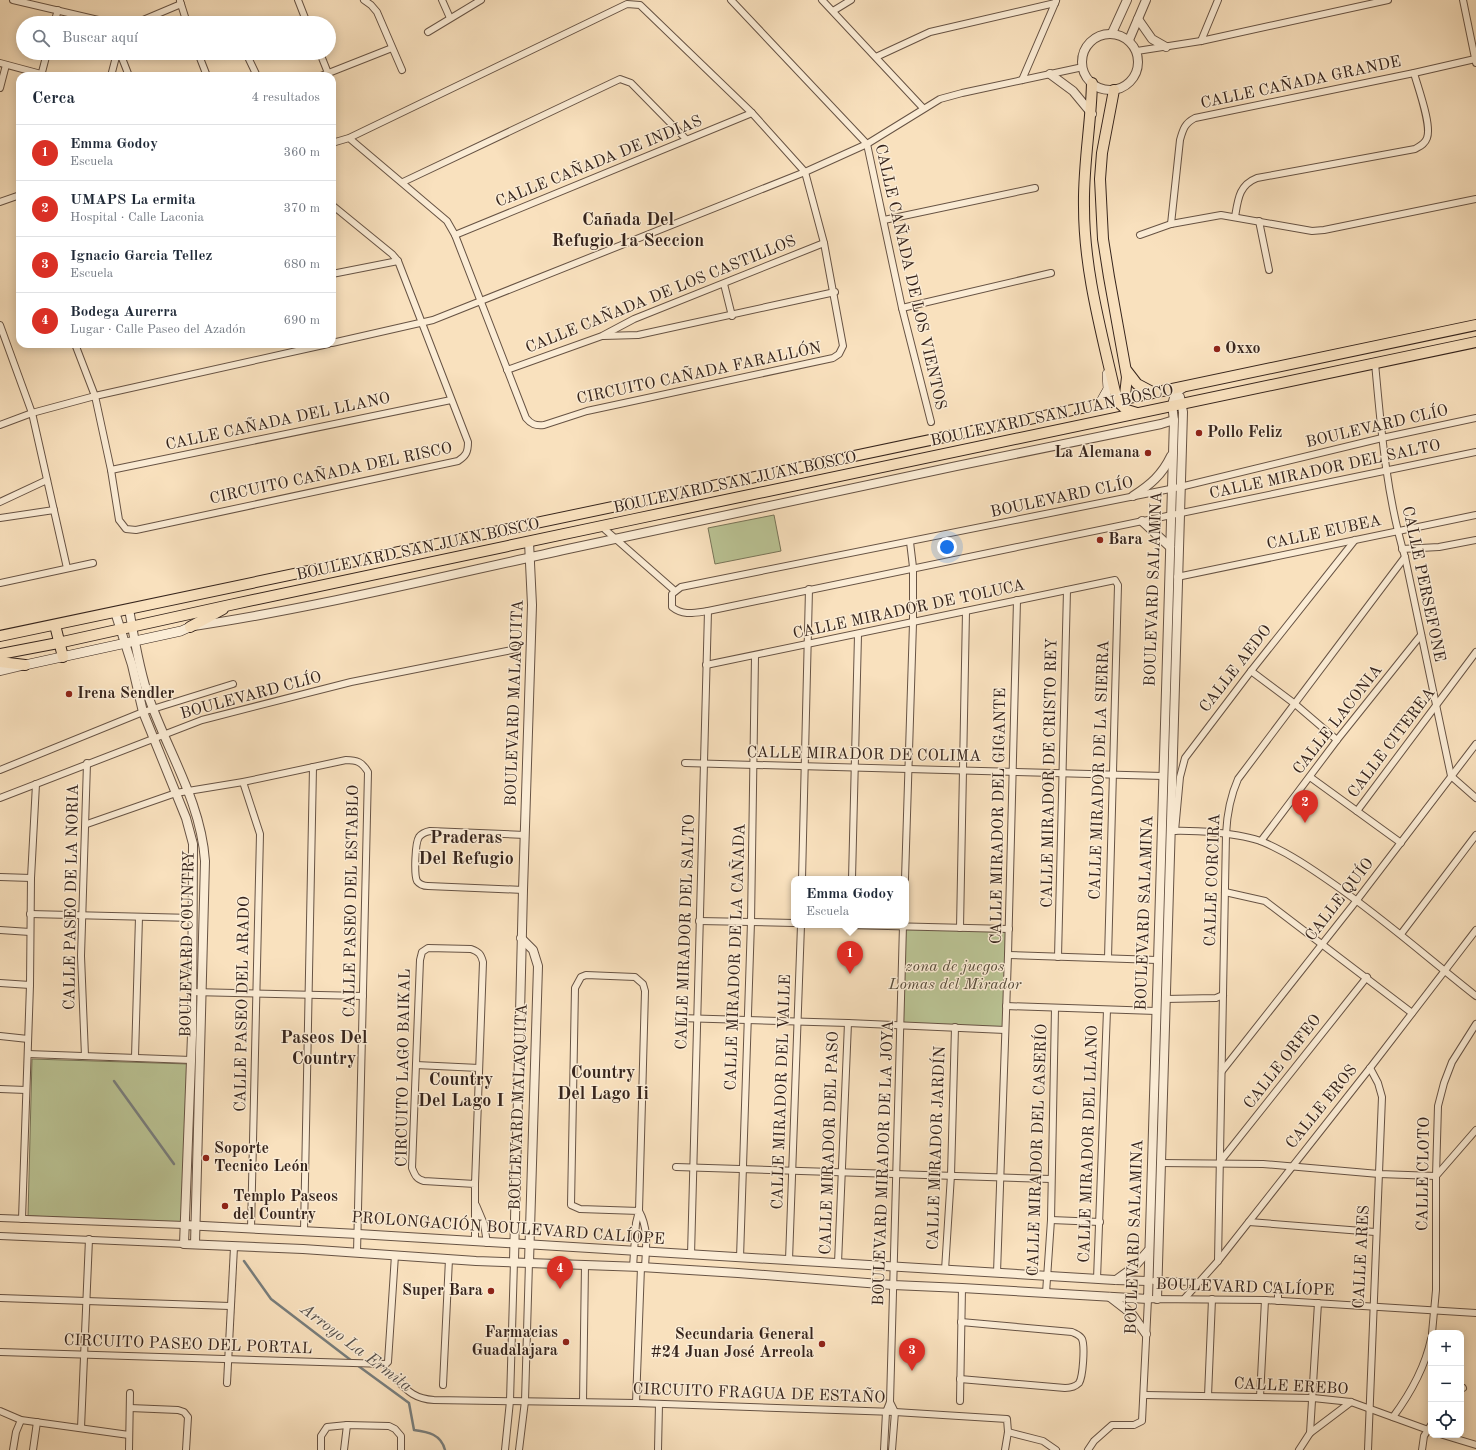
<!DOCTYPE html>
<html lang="es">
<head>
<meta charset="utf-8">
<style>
	body { margin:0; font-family:"Old Standard TT",serif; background:#f2f2f3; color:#1f2937 }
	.controls { position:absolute; right:12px; bottom:12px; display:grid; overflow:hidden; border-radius:8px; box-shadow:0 2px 10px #0003 }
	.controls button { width:36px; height:36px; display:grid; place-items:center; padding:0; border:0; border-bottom:1px solid #e0e1e3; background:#fff; color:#1f2937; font:20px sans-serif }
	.you { position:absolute; left:947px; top:547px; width:14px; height:14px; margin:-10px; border:3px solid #fff; border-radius:50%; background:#1a73e8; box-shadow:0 0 0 6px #1a73e833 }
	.badge { display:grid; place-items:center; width:26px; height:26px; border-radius:50%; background:#d93025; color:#fff; font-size:13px; font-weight:700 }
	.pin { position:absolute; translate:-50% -33px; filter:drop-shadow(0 1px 2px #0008) }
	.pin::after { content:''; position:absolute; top:21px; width:14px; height:12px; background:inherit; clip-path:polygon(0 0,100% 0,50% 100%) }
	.popup { position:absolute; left:791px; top:876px; width:118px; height:52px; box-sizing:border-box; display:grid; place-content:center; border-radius:8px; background:#fff; filter:drop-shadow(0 1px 3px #0005); font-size:13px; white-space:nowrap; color:#747a83 }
	.popup b { font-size:15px; color:#1f2937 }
	.popup::after { content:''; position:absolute; left:50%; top:100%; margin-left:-8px; border:8px solid transparent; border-top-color:#fff }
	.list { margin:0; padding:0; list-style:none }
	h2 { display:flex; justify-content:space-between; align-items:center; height:52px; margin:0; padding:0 16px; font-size:17px }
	h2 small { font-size:13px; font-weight:400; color:#747a83 }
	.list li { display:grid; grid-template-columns:26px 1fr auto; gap:12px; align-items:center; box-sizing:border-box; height:56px; padding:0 16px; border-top:1px solid #e0e1e3 }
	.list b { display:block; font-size:15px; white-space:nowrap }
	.list p { margin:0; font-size:13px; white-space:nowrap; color:#747a83 }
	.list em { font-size:13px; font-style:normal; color:#747a83 }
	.icon { flex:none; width:22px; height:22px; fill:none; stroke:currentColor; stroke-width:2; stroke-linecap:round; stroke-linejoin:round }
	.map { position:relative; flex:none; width:1476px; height:1450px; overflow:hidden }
	.search { position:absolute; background:#fff; box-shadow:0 2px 10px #0003; left:16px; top:16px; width:320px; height:44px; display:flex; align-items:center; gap:10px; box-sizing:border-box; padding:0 14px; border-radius:22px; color:#747a83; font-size:15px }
	.panel { position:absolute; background:#fff; box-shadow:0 2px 10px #0003; left:16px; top:72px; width:320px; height:276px; border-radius:12px }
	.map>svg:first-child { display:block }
	.green { fill:#bac394; stroke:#787458 }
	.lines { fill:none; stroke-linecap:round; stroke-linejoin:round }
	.stream { stroke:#787e7d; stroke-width:2.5 }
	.minor-casing { stroke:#675344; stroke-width:8 }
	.tertiary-casing { stroke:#675344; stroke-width:10 }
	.secondary-casing { stroke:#36241c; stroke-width:10 }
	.primary-casing { stroke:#36241c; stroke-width:12 }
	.minor { stroke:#fbecd5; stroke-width:6 }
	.tertiary { stroke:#fbecd5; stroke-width:8 }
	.secondary { stroke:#fbecd5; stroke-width:9 }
	.primary { stroke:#f9e1be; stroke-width:10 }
	.poi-dot { fill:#8f2418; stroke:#fbecd5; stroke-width:1.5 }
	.labels { text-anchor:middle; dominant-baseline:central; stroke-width:3; stroke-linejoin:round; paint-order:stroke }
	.street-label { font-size:16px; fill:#36241c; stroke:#fbecd5 }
	.poi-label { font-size:16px; font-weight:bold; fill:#36241c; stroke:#fbecd5; text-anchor:start }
	.park-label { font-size:16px; font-style:italic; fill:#574c3a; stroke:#fbecd5 }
	.water-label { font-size:17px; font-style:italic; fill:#57514c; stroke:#fbecd5 }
	.quarter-label { font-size:18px; font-weight:bold; fill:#36241c; stroke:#fbecd5 }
</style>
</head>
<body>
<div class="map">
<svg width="1476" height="1450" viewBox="0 0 1476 1450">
	<rect width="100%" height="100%" fill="#f9e1be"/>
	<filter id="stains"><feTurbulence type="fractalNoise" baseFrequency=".005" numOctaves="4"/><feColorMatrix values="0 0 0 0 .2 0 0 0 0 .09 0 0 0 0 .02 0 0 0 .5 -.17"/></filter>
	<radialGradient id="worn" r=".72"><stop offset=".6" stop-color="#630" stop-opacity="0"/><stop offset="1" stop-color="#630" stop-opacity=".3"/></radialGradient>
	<g class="green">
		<polygon points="774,515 781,551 715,564 708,528"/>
		<polygon points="902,926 1010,928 1007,1028 900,1025"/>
		<polygon points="32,1059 188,1064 182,1222 28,1216"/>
	</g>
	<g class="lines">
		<g class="stream">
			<polyline points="114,1081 174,1164"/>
			<polyline points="244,1261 271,1299 352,1361"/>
			<path d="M357 1365 409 1403 414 1430C428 1432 441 1434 445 1450"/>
		</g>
		<g class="minor-casing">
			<g id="minor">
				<polyline points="13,0 111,23"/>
				<polyline points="298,0 307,23"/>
				<polyline points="364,0 371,5 377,12 402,70"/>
				<polyline points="442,0 450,18"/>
				<polyline points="731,0 867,144 902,308 931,422"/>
				<polyline points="822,0 923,108"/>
				<polyline points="1463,0 1476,63"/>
				<polyline points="180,1 187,23"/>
				<polyline points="833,11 851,0"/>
				<polyline points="54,23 58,10"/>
				<polyline points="136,23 181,4"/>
				<polyline points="428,32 481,0"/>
				<polyline points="1201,41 1218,0"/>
				<polyline points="1137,51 1201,41 1388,0"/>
				<polyline points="120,53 129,76"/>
				<polyline points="198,53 207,76"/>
				<polyline points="246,53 257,76"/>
				<polyline points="320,53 328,73"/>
				<polyline points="876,57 930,32 1055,3"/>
				<polyline points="0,63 41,74"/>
				<polyline points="41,76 47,53"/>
				<polyline points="111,76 117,53"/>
				<polyline points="321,76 392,48"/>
				<polyline points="1022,80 1056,1"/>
				<polyline points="0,88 6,65"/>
				<path d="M332 143 349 138 627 4 640 5 752 113 805 172 824 243 843 346 839 354 833 358 587 411 544 425C535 426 531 424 526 418L455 235 447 221 349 138"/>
				<polyline points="20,160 20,174"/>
				<polyline points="403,182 620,79 631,83 686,139"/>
				<polyline points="0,202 20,195"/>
				<path d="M1235 217C1238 199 1239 185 1257 178L1415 149C1420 146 1425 144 1427 138 1432 125 1418 88 1414 73"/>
				<polyline points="884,220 1035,188"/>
				<polyline points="1259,221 1269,270"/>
				<path d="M1171 224 1180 140C1183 129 1185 123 1195 118L1414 73 1475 59"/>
				<polyline points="455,235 752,113"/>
				<polyline points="1140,235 1171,224 1221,215 1312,231 1324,230 1476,199"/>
				<polyline points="332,274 398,261"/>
				<polyline points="724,284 732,316"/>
				<polyline points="902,308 1051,273"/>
				<polyline points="0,325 32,413 67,568"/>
				<polyline points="603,336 638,335 835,292"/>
				<polyline points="332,343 433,320 805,172 867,144 940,99 962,93 1083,67"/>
				<path d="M75 344 95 396 111 470 119 520 126 529 136 530 458 461C466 456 468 452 468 442L398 261 392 254 332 205"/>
				<path d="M1375 363C1381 428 1386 494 1405 557L1451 776 1476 798"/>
				<polyline points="507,370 602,336 634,319 824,243"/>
				<path d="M1476 418 1382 438 1180 487 681 587 672 594V607C683 616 694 613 708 611L1476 452"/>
				<polyline points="0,425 32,413 95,396 328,344"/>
				<polyline points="111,470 451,400"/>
				<polyline points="0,502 47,480"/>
				<polyline points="0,518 54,510"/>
				<polyline points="601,526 675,591"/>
				<polyline points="1402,549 1439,547 1476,540"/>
				<polyline points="1177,577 1476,515"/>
				<polyline points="0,583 93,563"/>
				<polyline points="706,665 1115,580 1118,585 1108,958"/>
				<polyline points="1251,671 1295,704 1337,740"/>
				<polyline points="685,763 1163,776"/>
				<polyline points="0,770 143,712 233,684"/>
				<polyline points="1310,777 1401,843"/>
				<polyline points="243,782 260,834 251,1229"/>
				<polyline points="0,798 202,720 351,682 517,649"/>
				<polyline points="1357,811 1476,652"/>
				<path d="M87 824 176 793 243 782 346 760C357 760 362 762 368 772L357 1253"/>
				<path d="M1170 831C1193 830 1241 833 1263 842 1289 853 1312 869 1335 885 1384 919 1429 959 1476 996"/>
				<polyline points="1175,831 1180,777 1185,758 1251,671 1355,540"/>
				<polyline points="1261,841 1337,740 1421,635"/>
				<polyline points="0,877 31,878"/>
				<polyline points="802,879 809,589"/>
				<polyline points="852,879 858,635"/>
				<polyline points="905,879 913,623 913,567 910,542"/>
				<path d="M523 890 428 886C424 886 420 885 417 881 414 875 415 843 419 837 422 833 425 832 430 831L525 835"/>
				<polyline points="1225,892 1265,901 1412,1013"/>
				<polyline points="30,914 193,918"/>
				<polyline points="699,921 794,923"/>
				<polyline points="847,925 1009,929"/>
				<polyline points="960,928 966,611"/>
				<polyline points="0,930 30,932"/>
				<polyline points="1401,934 1476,835"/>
				<polyline points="1008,955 1157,960"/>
				<polyline points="1058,957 1067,590"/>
				<polyline points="0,983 30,985"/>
				<polyline points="192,992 363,996"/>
				<polyline points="1165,999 1216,998 1223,995"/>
				<polyline points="1006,1006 1156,1011"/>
				<polyline points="679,1018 848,1023 1005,1030"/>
				<polyline points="0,1036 28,1039"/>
				<polyline points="28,1054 191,1060"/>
				<polyline points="85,1056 81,956 87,763"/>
				<polyline points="135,1057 139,917"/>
				<polyline points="416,1065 479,1068"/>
				<polyline points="1222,1071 1357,900 1476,744"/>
				<polyline points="0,1089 26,1090"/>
				<polyline points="1160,1163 1263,1164 1379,1174 1436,1176 1476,1130"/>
				<polyline points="1219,1163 1367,977"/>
				<polyline points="676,1167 1051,1179"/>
				<path d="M475 1184 424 1181C416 1179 415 1175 412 1168L420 960 422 952 428 948 471 949C479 952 481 954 483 962L475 1184V1242"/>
				<polyline points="476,1205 484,1224 487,1243"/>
				<path d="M639 1211C649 1229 646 1248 645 1267"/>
				<polyline points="0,1218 184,1225"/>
				<polyline points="22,1219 30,985 31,878 36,784"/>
				<polyline points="1051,1220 1100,1222"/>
				<polyline points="1249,1222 1375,1232"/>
				<polyline points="304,1231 313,767"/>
				<polyline points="0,1236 184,1244"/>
				<polyline points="691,1255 708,611"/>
				<polyline points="740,1258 751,922 755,656"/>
				<polyline points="789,1260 801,925"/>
				<path d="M1218 1261 1226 834C1227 814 1230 797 1238 779L1405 557"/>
				<polyline points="838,1263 848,1023"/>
				<polyline points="633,1267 636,1223 639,1211 645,991 643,984 635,977 586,975 581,977 575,988 571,1205 580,1209 639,1211"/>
				<polyline points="945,1270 951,1175 955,1027"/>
				<polyline points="997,1273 1008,955 1017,600"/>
				<polyline points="1097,1279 1107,1010"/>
				<polyline points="1154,1281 1198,1282"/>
				<polyline points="1046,1293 1051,1220 1055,1008"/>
				<polyline points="0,1298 230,1306"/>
				<polyline points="1185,1298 1218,1261 1370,1068 1476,930"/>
				<polyline points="1278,1301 1278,1286"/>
				<polyline points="1432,1333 1436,1290 1436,1176 1438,1106 1444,1083 1452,1062 1476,1024"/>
				<polyline points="0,1352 386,1364 388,1362 395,1255"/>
				<path d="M396 1379C408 1392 416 1399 434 1400L636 1403 895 1412 1007 1419 1008 1432 1005 1450"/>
				<path d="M960 1379 1065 1388C1070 1388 1075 1387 1079 1383 1083 1377 1085 1346 1082 1339 1080 1335 1076 1334 1072 1332L961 1322"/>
				<polyline points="227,1383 234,1247"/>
				<polyline points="443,1385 449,1259"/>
				<polyline points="1461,1389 1463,1388"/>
				<polyline points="1145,1395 1313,1398 1351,1402 1431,1431"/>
				<polyline points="1208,1396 1212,1299"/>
				<polyline points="1260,1397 1265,1300"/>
				<polyline points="960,1401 962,1288"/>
				<polyline points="583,1402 585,1265"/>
				<polyline points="890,1402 895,1412 892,1450"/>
				<polyline points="636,1403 641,1267"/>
				<polyline points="130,1408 178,1410 184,1412 188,1417 186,1450"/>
				<polyline points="0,1411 21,1420 129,1435"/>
				<path d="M1393 1417C1410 1394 1425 1367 1431 1339"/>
				<polyline points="81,1428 89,1239"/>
				<polyline points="1008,1432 1043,1441 1056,1450"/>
				<polyline points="1310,1433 1318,1303"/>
				<polyline points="1443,1435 1476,1445"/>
				<polyline points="13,1450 16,1432 21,1420"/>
				<polyline points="33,1450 37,1422"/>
				<polyline points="129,1450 130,1393"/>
				<polyline points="321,1450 321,1436 327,1427 347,1425 389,1426 395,1429 401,1436 401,1450"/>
				<polyline points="344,1450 347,1425"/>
				<polyline points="505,1450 510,1401 514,1261"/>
				<polyline points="519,1450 525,1401 529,1262"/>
				<polyline points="658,1450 659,1404"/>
				<polyline points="884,1450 886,1412 890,1402 903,925"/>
				<polyline points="1088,1450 1094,1441 1112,1425 1134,1425 1142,1421 1148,1299 1265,1300 1476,1313"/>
				<polyline points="1299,1450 1310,1433 1351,1402"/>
				<polyline points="1368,1450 1382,1097 1378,1083 1370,1068"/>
				<polyline points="1422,1450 1424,1436 1431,1425"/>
			</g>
		</g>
		<g class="tertiary-casing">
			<g id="tertiary">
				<polyline points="1138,19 1152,39 1166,47"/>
				<polyline points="1112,33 1127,0"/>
				<circle cx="1110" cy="62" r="28"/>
				<polyline points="1129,40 1146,0"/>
				<polyline points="1050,74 1073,91 1092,114"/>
				<path d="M1133 496C1150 485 1162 475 1171 456"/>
				<polyline points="1142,521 1170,547"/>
				<path d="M129 609C134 637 139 670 149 698 168 752 201 802 205 861L195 1244"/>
				<path d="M115 612 132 665 143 712 186 818 193 844 192 1035 184 1244 303 1249 476 1261 641 1267 738 1273 893 1285 962 1288 1148 1299 1174 420C1172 407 1170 395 1183 388"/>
				<path d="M194 626C320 607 444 576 568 549 765 506 963 464 1161 424L1174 420"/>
				<polyline points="0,671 21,666"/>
				<polyline points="521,938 533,950 538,966 529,1262"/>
				<polyline points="184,1225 358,1234 1115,1280 1148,1281"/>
				<polyline points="514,1261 523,890 532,605 529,542"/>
				<polyline points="1116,1280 1134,1267 1148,1251"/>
				<polyline points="1110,1297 1132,1314 1146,1334"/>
				<polyline points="1157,1299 1183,412 1180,397 1172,392"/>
			</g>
		</g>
		<g class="secondary-casing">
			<g id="secondary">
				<polyline points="1099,405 1108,389 1107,374"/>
				<polyline points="25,665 181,631 190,627"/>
			</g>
		</g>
		<g class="primary-casing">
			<g id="primary">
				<path d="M1092 83C1091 125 1083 165 1084 207 1084 273 1103 337 1117 401L1127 410 1137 413"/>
				<polyline points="1114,90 1102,153 1100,179 1103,239 1109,277 1127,377 1124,404"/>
				<polyline points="1127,371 1137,384 1154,393"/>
				<polyline points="55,625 63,657"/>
				<polyline points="190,627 223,609"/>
				<polyline points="0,636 1476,325"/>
				<polyline points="0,654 58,643 230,605 635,519 1476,342"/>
				<polyline points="0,662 25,665"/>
			</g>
		</g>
		<use href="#minor" class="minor"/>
		<use href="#tertiary" class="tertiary"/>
		<use href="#secondary" class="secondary"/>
		<use href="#primary" class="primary"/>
	</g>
	<g class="poi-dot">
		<circle cx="1217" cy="349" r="4"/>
		<circle cx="1199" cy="433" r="4"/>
		<circle cx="1148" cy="453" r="4"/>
		<circle cx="1100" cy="540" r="4"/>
		<circle cx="69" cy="694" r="4"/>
		<circle cx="206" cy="1158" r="4"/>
		<circle cx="225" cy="1206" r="4"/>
		<circle cx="491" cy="1291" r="4"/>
		<circle cx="566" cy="1342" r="4"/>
		<circle cx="822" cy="1344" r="4"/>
	</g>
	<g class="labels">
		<g class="street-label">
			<text transform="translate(1301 83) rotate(-12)">CALLE CAÑADA GRANDE</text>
			<text transform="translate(599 162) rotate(-22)">CALLE CAÑADA DE INDIAS</text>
			<text transform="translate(910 277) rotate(77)">CALLE CAÑADA DE LOS VIENTOS</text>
			<text transform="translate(661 295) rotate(-22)">CALLE CAÑADA DE LOS CASTILLOS</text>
			<text transform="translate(699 374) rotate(-12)">CIRCUITO CAÑADA FARALLÓN</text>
			<text transform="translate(1052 416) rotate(-12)">BOULEVARD SAN JUAN BOSCO</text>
			<text transform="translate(278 422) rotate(-12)">CALLE CAÑADA DEL LLANO</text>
			<text transform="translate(1377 427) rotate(-13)">BOULEVARD CLÍO</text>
			<text transform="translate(1325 470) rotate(-12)">CALLE MIRADOR DEL SALTO</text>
			<text transform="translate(331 474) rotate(-12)">CIRCUITO CAÑADA DEL RISCO</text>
			<text transform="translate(735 483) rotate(-12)">BOULEVARD SAN JUAN BOSCO</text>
			<text transform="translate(1062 498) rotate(-12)">BOULEVARD CLÍO</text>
			<text transform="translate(1324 533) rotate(-12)">CALLE EUBEA</text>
			<text transform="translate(418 550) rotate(-12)">BOULEVARD SAN JUAN BOSCO</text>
			<text transform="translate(1423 584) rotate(78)">CALLE PERSEFONE</text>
			<text transform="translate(1154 589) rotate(-88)">BOULEVARD SALAMINA</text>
			<text transform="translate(909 610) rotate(-12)">CALLE MIRADOR DE TOLUCA</text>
			<text transform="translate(1236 669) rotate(-52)">CALLE AEDO</text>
			<text transform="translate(251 696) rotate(-15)">BOULEVARD CLÍO</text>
			<text transform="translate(515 703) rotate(-88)">BOULEVARD MALAQUITA</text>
			<text transform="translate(1338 720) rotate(-52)">CALLE LACONIA</text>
			<text transform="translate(1392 743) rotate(-53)">CALLE CITEREA</text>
			<text transform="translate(864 755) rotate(1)">CALLE MIRADOR DE COLIMA</text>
			<text transform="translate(1100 770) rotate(-88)">CALLE MIRADOR DE LA SIERRA</text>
			<text transform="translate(1050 773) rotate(-89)">CALLE MIRADOR DE CRISTO REY</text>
			<text transform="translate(999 816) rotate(-89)">CALLE MIRADOR DEL GIGANTE</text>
			<text transform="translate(1213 880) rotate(-88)">CALLE CORCIRA</text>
			<text transform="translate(72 897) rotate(-89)">CALLE PASEO DE LA NORIA</text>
			<text transform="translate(1340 900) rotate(-52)">CALLE QUÍO</text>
			<text transform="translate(352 901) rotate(-89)">CALLE PASEO DEL ESTABLO</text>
			<text transform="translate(1145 913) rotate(-88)">BOULEVARD SALAMINA</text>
			<text transform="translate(686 932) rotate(-88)">CALLE MIRADOR DEL SALTO</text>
			<text transform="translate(188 944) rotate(-89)">BOULEVARD COUNTRY</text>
			<text transform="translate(736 957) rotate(-88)">CALLE MIRADOR DE LA CAÑADA</text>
			<text transform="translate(243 1004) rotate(-89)">CALLE PASEO DEL ARADO</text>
			<text transform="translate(1283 1062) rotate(-52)">CALLE ORFEO</text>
			<text transform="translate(404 1068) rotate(-89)">CIRCUITO LAGO BAIKAL</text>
			<text transform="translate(782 1092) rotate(-88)">CALLE MIRADOR DEL VALLE</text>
			<text transform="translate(519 1107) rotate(-88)">BOULEVARD MALAQUITA</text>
			<text transform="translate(1322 1107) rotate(-51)">CALLE EROS</text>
			<text transform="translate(830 1143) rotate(-88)">CALLE MIRADOR DEL PASO</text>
			<text transform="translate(1089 1144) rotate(-88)">CALLE MIRADOR DEL LLANO</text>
			<text transform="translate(937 1148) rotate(-88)">CALLE MIRADOR JARDÍN</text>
			<text transform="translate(1038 1150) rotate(-88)">CALLE MIRADOR DEL CASERÍO</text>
			<text transform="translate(884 1163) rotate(-88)">BOULEVARD MIRADOR DE LA JOYA</text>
			<text transform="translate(1424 1174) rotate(-89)">CALLE CLOTO</text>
			<text transform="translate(508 1229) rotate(4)">PROLONGACIÓN BOULEVARD CALÍOPE</text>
			<text transform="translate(1135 1237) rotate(-88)">BOULEVARD SALAMINA</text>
			<text transform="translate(1362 1257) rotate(-87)">CALLE ARES</text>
			<text transform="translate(1245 1288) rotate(2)">BOULEVARD CALÍOPE</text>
			<text transform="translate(188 1345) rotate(2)">CIRCUITO PASEO DEL PORTAL</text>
			<text transform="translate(1291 1387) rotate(3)">CALLE EREBO</text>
			<text transform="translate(759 1394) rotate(2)">CIRCUITO FRAGUA DE ESTAÑO</text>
		</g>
		<g class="poi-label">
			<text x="1225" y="349">Oxxo</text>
			<text x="1207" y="433">Pollo Feliz</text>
			<text x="1140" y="453" text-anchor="end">La Alemana</text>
			<text x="1108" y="540">Bara</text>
			<text x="77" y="694">Irena Sendler</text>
			<text x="214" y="1149">Soporte<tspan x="214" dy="18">Tecnico León</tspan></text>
			<text x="233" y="1197">Templo Paseos<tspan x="233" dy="18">del Country</tspan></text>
			<text x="483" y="1291" text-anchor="end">Super Bara</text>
			<text x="558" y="1333" text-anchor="end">Farmacias<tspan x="558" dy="18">Guadalajara</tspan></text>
			<text x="814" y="1335" text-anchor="end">Secundaria General<tspan x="814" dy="18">#24 Juan José Arreola</tspan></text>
		</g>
		<g class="park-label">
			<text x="955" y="967">zona de juegos<tspan x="955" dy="18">Lomas del Mirador</tspan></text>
		</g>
		<g class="water-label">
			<text transform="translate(356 1348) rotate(37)">Arroyo La Ermita</text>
		</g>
		<g class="quarter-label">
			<text x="628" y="220">Cañada Del<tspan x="628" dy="21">Refugio 1a Seccion</tspan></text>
			<text x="466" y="838">Praderas<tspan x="466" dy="21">Del Refugio</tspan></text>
			<text x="324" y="1038">Paseos Del<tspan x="324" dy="21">Country</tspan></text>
			<text x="603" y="1073">Country<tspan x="603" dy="21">Del Lago Ii</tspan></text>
			<text x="461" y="1080">Country<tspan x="461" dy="21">Del Lago I</tspan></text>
		</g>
	</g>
	<rect width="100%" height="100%" filter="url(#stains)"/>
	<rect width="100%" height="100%" fill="url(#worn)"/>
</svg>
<div class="controls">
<button>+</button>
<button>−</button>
<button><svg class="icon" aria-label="locate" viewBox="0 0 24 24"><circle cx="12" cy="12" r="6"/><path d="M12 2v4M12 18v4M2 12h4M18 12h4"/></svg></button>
</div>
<div class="you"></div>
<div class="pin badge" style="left:850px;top:974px">1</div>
<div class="popup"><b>Emma Godoy</b>Escuela</div>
<div class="pin badge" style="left:1305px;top:823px">2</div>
<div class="pin badge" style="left:912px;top:1371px">3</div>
<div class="pin badge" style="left:560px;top:1289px">4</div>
<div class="search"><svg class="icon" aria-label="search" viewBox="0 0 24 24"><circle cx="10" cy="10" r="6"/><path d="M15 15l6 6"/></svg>Buscar aquí</div>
<section class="panel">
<h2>Cerca<small>4 resultados</small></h2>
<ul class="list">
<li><span class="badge">1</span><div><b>Emma Godoy</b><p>Escuela</p></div><em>360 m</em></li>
<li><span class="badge">2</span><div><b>UMAPS La ermita</b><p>Hospital · Calle Laconia</p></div><em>370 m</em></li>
<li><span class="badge">3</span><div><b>Ignacio Garcia Tellez</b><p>Escuela</p></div><em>680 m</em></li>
<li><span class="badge">4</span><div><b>Bodega Aurerra</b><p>Lugar · Calle Paseo del Azadón</p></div><em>690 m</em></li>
</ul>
</section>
</div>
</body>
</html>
